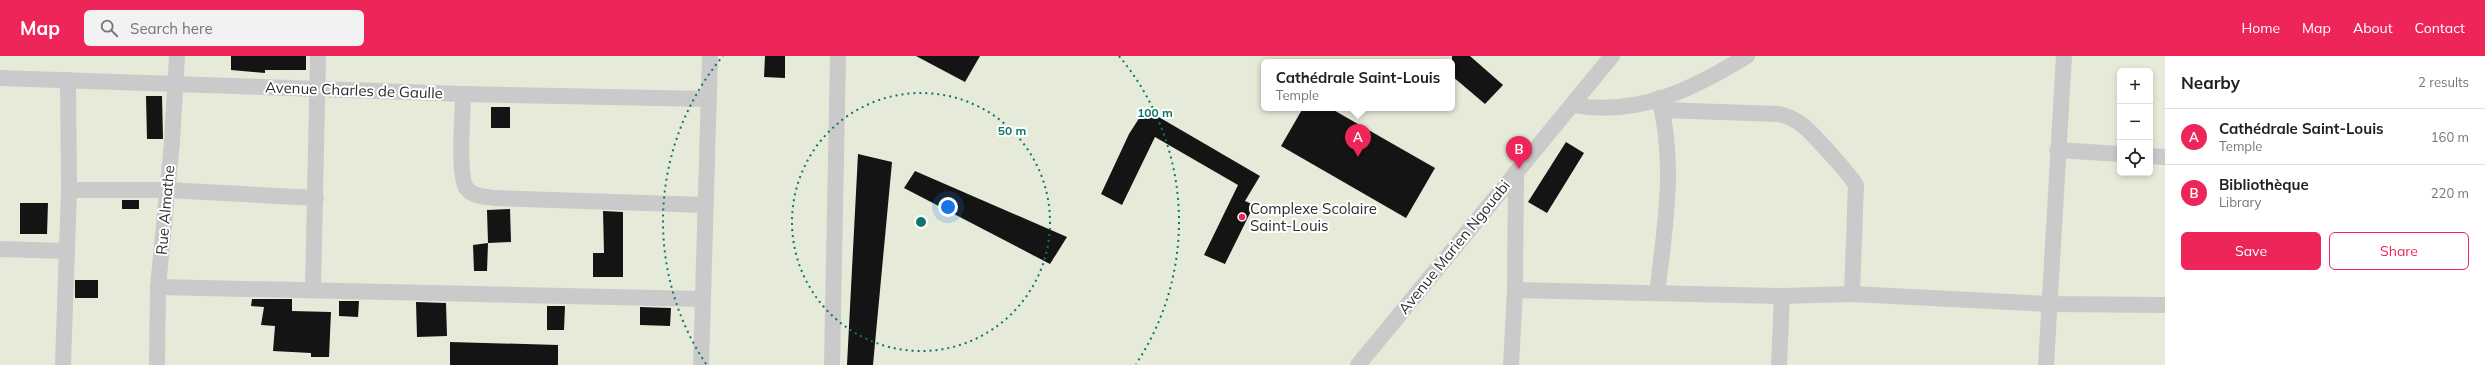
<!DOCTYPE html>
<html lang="en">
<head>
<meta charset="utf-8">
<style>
	body { margin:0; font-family:Mulish,sans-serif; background:#f2f2f2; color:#202124 }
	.controls { position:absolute; right:12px; top:12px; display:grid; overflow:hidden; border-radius:6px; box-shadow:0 2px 6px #0003 }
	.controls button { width:36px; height:36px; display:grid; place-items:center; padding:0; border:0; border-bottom:1px solid #e0e0e0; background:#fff; color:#202124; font:20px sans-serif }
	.you { position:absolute; left:948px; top:151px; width:14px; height:14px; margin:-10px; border:3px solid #fff; border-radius:50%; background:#1a73e8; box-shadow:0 0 0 6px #1a73e833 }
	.badge { display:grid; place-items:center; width:26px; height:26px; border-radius:50%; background:#ed2559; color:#fff; font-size:13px; font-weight:700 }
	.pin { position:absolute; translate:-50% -33px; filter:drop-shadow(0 1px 2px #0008) }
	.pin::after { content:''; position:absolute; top:21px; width:14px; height:12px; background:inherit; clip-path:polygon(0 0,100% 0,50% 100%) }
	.popup { position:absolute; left:1261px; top:3px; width:194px; height:52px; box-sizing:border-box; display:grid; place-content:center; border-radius:6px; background:#fff; filter:drop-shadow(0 1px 3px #0005); font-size:13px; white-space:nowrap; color:#757577 }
	.popup b { font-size:15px; color:#202124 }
	.popup::after { content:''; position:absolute; left:50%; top:100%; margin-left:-8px; border:8px solid transparent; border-top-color:#fff }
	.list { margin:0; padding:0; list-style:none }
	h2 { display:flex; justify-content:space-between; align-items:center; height:52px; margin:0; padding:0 16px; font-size:17px }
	h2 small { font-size:13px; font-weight:400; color:#757577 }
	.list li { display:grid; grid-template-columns:26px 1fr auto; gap:12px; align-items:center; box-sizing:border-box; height:56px; padding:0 16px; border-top:1px solid #e0e0e0 }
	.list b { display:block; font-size:15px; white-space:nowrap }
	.list p { margin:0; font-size:13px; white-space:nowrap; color:#757577 }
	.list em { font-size:13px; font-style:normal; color:#757577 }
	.actions { display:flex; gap:8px; padding:12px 16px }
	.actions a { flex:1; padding:9px 0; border:1px solid #ed2559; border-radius:6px; text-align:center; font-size:14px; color:#ed2559 }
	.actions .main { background:#ed2559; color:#fff }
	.icon { flex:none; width:22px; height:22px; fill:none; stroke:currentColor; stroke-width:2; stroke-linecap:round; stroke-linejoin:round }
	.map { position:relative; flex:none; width:2165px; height:309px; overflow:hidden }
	header { display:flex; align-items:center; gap:24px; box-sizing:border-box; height:56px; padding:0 20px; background:#ed2559; color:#fff }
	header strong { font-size:19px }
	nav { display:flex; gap:22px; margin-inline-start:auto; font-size:14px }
	.search { width:280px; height:36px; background:#f2f2f2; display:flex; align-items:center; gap:10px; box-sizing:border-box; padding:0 14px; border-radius:6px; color:#757577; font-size:15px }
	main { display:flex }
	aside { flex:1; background:#fff }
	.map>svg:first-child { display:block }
	.green { fill:#e6ebd9; fill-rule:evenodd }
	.building { fill:#141414 }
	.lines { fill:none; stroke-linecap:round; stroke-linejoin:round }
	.street { stroke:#cacaca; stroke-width:16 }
	.ring { fill:none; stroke:#0f766e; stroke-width:2; stroke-dasharray:2 4 }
	.poi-dot { fill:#ed2559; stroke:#fff; stroke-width:1.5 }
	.labels { text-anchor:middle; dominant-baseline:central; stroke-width:4; stroke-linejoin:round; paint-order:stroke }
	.street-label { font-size:15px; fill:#2d2d2d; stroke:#fff }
	.poi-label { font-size:15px; fill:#2d2d2d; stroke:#fff; text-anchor:start }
	.centre { fill:#0f766e; stroke:#fff; stroke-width:2 }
	.ring-label { font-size:12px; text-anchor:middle; font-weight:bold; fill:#0f766e; stroke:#fff; stroke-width:4; stroke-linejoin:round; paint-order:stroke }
</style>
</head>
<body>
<header>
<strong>Map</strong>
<div class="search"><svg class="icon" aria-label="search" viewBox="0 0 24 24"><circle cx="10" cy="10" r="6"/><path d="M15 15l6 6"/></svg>Search here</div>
<nav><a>Home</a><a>Map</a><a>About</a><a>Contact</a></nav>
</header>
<main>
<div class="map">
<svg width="2165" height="309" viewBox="0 0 2165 309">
	<rect width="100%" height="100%" fill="#fff"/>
	<path class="green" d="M0 0H2165V309H0ZM1264 6H1452V52H1264ZM2120 15H2150V117H2120Z"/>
	<g class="building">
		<polygon points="231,0 306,0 306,14 265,14 265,17 231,14"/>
		<polygon points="765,0 785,0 785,22 764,21"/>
		<polygon points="916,0 980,0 965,26"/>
		<polygon points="1452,0 1470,0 1503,29 1485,48 1452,20"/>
		<polygon points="146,40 162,40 163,83 147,83"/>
		<rect x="491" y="51" width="19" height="21"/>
		<polygon points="1303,52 1330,52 1435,112 1406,162 1281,90"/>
		<polygon points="1145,53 1260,120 1245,145 1254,149 1225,208 1204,199 1238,129 1155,81 1122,149 1101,138 1129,78"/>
		<polygon points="1566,86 1584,97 1547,157 1528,146"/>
		<polygon points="858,98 892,106 873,309 847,309"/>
		<polygon points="915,115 1067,181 1050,208 904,132"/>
		<rect x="122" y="144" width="17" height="9"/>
		<polygon points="20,147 48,147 47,178 20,178"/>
		<polygon points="510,153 511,186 488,187 487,154"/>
		<polygon points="603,155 623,156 623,221 593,221 593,197 604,197"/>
		<polygon points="488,187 487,215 474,215 473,189"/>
		<rect x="75" y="224" width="23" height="18"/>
		<polygon points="252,243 292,243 292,255 331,256 329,301 311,301 311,297 273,295 275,270 261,269 264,251 251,250"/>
		<polygon points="339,245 359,245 358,261 339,260"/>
		<polygon points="416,246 446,247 447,280 417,281"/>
		<polygon points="547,250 565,250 564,274 547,274"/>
		<polygon points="640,251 671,252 670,270 640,269"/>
		<polygon points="450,286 558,289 558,309 450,309"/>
	</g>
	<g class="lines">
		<g class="street">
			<polyline points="0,22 463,38 709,43"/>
			<path d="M463 38C463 56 457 121 467 133 474 141 486 141 495 142L705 149"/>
			<path d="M1573 49C1638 61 1693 33 1747 0"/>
			<path d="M1662 54 1779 58C1788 60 1795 63 1802 69 1811 75 1850 119 1856 129L1852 238"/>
			<polyline points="2057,94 2120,98"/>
			<polyline points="2150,100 2165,101"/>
			<polyline points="69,134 167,134 316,142"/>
			<polyline points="0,193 65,195"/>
			<polyline points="158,231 701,243"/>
			<polyline points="313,233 318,0"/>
			<polyline points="1515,234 1782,240 1852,238 2048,248 2165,249"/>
			<path d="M1657 237C1665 173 1676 105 1659 42"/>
			<polyline points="63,309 69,134 68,24"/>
			<polyline points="157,309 158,231 172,86 177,0"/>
			<polyline points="701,309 710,0"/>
			<polyline points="832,309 838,0"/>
			<polyline points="1358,309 1612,0"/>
			<polyline points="1511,309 1515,234 1516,116"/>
			<polyline points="1779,309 1782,240"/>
			<polyline points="2046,309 2064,0"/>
		</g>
	</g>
	<g class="ring">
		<circle cx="921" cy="166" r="129"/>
		<path d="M706 308A258 258 0 0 1 723 0M1119 0A258 258 0 0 1 1136 308"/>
	</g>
	<circle class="poi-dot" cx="1242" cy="161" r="4"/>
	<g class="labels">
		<g class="street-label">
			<text transform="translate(354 34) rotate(2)">Avenue Charles de Gaulle</text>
			<text transform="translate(165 154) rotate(-85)">Rue Almathe</text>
			<text transform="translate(1454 191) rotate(-51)">Avenue Marien Ngouabi</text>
		</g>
		<g class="poi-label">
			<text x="1250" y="152">Complexe Scolaire<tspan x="1250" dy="17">Saint-Louis</tspan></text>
		</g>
	</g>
	<circle cx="921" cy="166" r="6" class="centre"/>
	<g class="ring-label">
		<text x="1155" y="61">100 m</text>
		<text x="1012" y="79">50 m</text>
	</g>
</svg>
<div class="controls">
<button>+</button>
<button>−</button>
<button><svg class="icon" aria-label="locate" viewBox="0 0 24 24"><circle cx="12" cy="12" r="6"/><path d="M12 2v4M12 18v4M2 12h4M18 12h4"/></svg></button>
</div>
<div class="you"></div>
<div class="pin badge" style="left:1358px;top:101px">A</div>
<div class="popup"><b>Cathédrale Saint-Louis</b>Temple</div>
<div class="pin badge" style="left:1519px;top:113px">B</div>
</div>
<aside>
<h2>Nearby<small>2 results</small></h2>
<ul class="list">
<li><span class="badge">A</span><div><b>Cathédrale Saint-Louis</b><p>Temple</p></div><em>160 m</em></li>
<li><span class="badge">B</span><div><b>Bibliothèque</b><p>Library</p></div><em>220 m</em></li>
</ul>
<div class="actions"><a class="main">Save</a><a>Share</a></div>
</aside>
</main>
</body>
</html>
